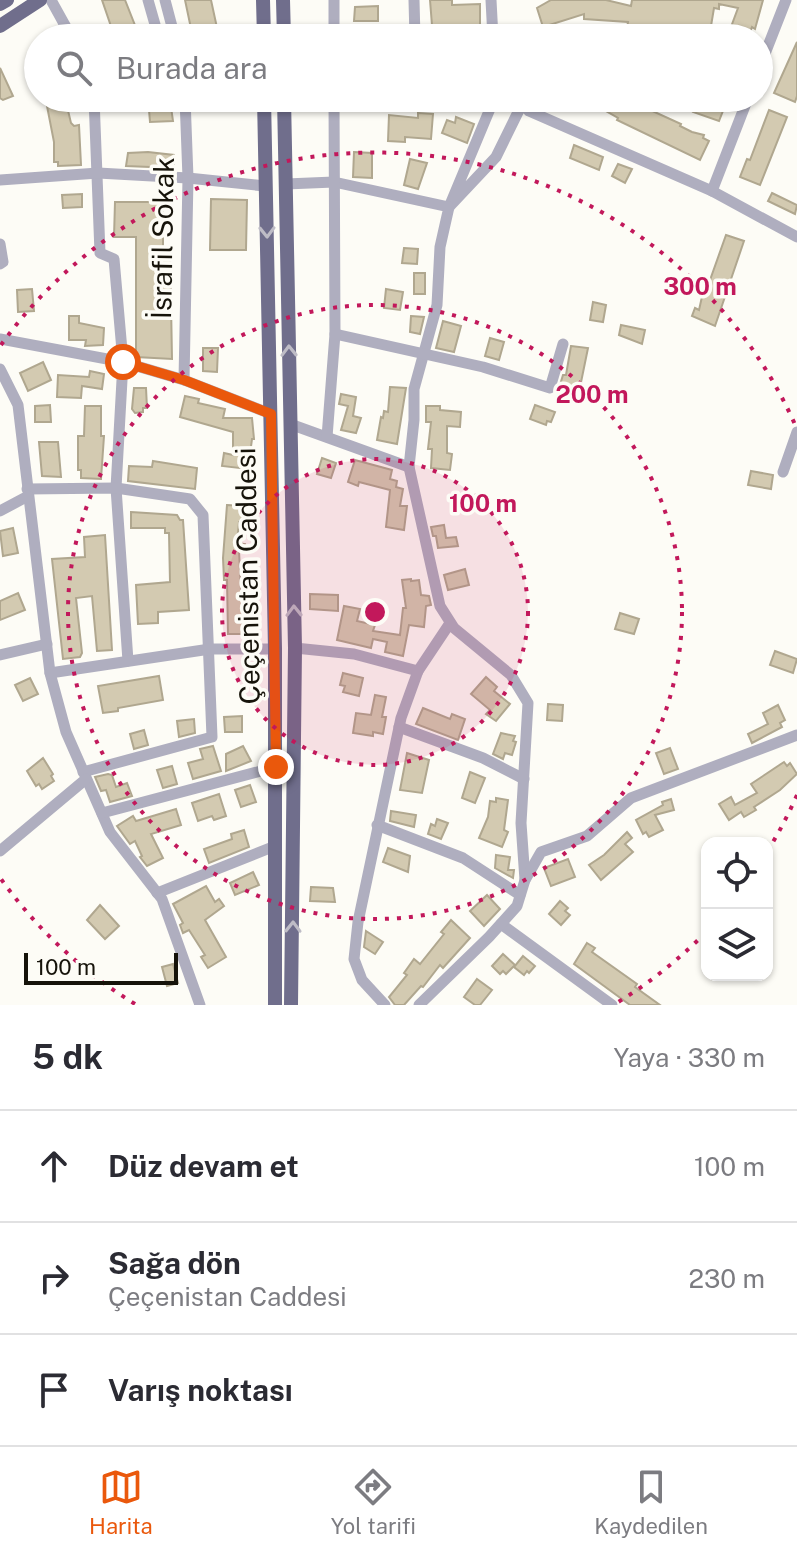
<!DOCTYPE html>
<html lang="tr">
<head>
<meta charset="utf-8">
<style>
	body { margin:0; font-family:"Public Sans",sans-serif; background:#f7f7f7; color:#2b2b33 }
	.controls { position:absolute; right:24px; bottom:24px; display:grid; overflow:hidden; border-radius:16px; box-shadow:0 2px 6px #0004 }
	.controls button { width:72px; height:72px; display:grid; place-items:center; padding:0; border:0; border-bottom:2px solid #e1e1e2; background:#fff; color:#2b2b33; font:40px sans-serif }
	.scale { position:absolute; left:24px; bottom:20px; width:154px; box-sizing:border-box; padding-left:8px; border:4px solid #16130a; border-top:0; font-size:22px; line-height:28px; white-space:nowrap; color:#16130a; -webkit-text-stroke:6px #fdfcf6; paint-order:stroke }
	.stop { position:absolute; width:24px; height:24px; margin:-18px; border:6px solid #ea580c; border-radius:50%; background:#fff }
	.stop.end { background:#ea580c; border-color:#fff; box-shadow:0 2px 8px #0008 }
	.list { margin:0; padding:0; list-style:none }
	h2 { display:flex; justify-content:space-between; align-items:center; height:104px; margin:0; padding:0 32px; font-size:34px }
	h2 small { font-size:26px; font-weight:400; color:#7c7c81 }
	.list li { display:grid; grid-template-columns:52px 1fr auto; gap:24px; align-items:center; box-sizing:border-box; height:112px; padding:0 32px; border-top:2px solid #e1e1e2 }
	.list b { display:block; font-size:30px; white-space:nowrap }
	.list p { margin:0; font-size:26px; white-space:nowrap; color:#7c7c81 }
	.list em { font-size:26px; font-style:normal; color:#7c7c81 }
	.icon { flex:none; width:44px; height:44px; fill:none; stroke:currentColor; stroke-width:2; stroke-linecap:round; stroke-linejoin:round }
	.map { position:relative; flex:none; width:797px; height:1005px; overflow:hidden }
	.search { position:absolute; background:#fff; box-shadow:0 2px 6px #0004; left:24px; right:24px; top:24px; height:88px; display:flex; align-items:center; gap:20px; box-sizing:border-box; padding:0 28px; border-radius:44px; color:#7c7c81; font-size:30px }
	.sheet { height:440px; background:#fff }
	nav { display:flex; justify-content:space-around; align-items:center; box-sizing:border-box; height:112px; border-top:2px solid #e1e1e2; background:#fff; font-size:22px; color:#7c7c81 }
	nav a { display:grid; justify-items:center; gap:4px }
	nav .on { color:#ea580c }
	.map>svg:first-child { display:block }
	.building { fill:#d3cab1; stroke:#b0a78f; stroke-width:2 }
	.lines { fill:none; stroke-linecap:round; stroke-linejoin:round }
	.minor { stroke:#afaebf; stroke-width:11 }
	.major { stroke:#706e8c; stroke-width:14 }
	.oneway { stroke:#bebcc6 }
	.route { stroke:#ea580c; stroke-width:10 }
	.ring { fill:none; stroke:#c2185b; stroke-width:4; stroke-dasharray:4 8 }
	.labels { text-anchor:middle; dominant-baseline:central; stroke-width:7; stroke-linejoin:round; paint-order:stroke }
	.street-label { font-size:28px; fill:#16130a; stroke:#fdfcf6 }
	.centre { fill:#c2185b; stroke:#fdfcf6; stroke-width:4 }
	.ring-label { font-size:24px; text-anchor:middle; font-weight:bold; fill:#c2185b; stroke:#fdfcf6; stroke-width:7; stroke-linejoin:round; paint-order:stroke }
</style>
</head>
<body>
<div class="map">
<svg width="797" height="1005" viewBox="0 0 797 1005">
	<rect width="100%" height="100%" fill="#fdfcf6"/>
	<g class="building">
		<polygon points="102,0 125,0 140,38 115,38"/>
		<polygon points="185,0 211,0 219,37 193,38"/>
		<polygon points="430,0 452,0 452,5 480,4 480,38 433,38"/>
		<polygon points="551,0 606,0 631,6 632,0 763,0 755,29 752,27 749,35 731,27 738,8 719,4 719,9 714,8 709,38 685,38 627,28 628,22 584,19 584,14 543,27 537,8"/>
		<polygon points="378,6 378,21 354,21 355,7"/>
		<polygon points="797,42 797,96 795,102 774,93"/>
		<polygon points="0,68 13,96 3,100 0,98"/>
		<polygon points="56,98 65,98 71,123 74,126 79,125 81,165 58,166 58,162 54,162 54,142 46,101"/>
		<polygon points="148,98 162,98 160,108 171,107 173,121 150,122"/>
		<polygon points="583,98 624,98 681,124 680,126 692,132 704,135 703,138 709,141 700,160 617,120 618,118"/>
		<polygon points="698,98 728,98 719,121 693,112"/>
		<polygon points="769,110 787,117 760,185 740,177 747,159 750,160"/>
		<polygon points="418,113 433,114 431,139 405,137 405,142 388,141 389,115 418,118"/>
		<polygon points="456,117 474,124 467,143 442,133 447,120 455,123"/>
		<polygon points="574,145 603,157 599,170 570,158"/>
		<polygon points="148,152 174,155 174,168 126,166 128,153"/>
		<polygon points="354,152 372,153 372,178 353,177"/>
		<polygon points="410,159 427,163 418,189 404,185"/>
		<polygon points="618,164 632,169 625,183 612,176"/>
		<polygon points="772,193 797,205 795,214 768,201"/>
		<polygon points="82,194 82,207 63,208 62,195"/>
		<polygon points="211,199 247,200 246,250 210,250"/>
		<polygon points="115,202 163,202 163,247 170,247 172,359 136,357 136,237 114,237"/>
		<polygon points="726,235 744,241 715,326 692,316 695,308 699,310 706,279 710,280"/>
		<polygon points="404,248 418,249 417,264 402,263"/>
		<rect x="414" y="273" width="11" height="21"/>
		<polygon points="32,289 34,311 18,312 17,290"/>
		<polygon points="386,289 403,292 400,310 384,308"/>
		<polygon points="593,302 606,305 603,322 590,320"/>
		<polygon points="69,316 79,316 79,323 104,328 103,345 85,346 86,340 69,340"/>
		<polygon points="411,316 424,317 420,334 410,332"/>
		<polygon points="443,321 461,326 454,352 436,348"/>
		<polygon points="621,325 645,330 642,344 619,335"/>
		<polygon points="490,338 504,342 499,360 485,356"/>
		<polygon points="571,346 588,348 579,392 559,388 563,375 566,375"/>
		<polygon points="203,348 218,348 217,372 203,371"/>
		<polygon points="43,362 51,380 28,391 20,373"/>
		<polygon points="90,371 104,374 102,389 82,386 81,398 57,397 58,375 89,377"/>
		<polygon points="390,387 406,388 397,444 377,440 381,417 383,418 384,411 388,412"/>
		<polygon points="134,388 146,388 147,408 143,408 143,412 135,413 132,409"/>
		<polygon points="341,394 356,397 353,416 361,418 356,433 341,430 348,406 339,404"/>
		<polygon points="185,396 199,399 198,403 225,409 223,418 252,418 254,439 252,439 248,469 222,466 224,453 233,455 233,432 180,417"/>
		<polygon points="50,405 51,422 35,422 35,406"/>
		<polygon points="535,405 555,412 551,422 547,421 546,425 530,419"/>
		<polygon points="85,406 101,406 101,436 104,436 101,479 81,478 81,470 78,470 78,436 84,436"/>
		<polygon points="426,406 440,406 440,410 461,412 460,427 447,426 447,453 452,454 450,470 431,468 432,449 428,449 431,422 426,422"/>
		<polygon points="39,442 58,442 61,477 42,476"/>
		<polygon points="322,458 336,463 331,478 317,474"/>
		<polygon points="355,460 392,470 390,479 397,481 396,487 403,489 400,506 407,506 404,530 386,527 390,490 359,482 358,486 348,482"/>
		<polygon points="153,461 197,468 195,489 128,481 129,466 152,467"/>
		<polygon points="751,471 773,475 771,489 748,485"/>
		<polygon points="227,505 245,506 244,522 239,522 237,543 245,544 244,551 239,551 241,590 248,590 248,634 228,634 227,580 224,580 223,558"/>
		<polygon points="131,512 177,515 180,520 183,520 189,610 158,612 158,623 138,624 136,585 170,582 169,533 165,533 165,528 131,528"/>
		<polygon points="444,525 446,538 456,537 458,546 438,548 436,536 433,536 431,527"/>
		<polygon points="13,528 18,553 3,556 0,531"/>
		<polygon points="105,535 112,650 97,651 92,596 76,598 82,653 80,657 63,659 52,559 85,557 84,537"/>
		<polygon points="465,569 469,585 448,590 444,575"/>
		<polygon points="411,579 411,581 419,580 421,595 429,596 431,605 426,606 424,627 409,625 403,656 385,652 387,642 373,639 371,648 337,640 344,606 360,609 357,621 375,625 373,631 400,635 403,608 406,608 402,580"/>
		<polygon points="18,593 25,610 0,620 0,601"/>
		<polygon points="310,594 338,595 338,611 310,609"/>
		<polygon points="620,613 639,619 634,634 615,629"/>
		<polygon points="775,651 797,659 793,673 770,665"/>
		<polygon points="343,673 363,678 359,696 343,692 345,686 340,685"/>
		<polygon points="159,676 163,700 118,708 118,711 103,713 98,686"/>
		<polygon points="486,677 497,687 494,691 510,704 496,721 486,714 490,710 471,694"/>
		<polygon points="30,678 38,694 23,701 15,685"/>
		<polygon points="375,695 386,697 382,717 386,717 383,734 373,732 373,736 353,733 356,713 371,715"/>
		<polygon points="548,704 563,705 562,721 547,720"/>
		<polygon points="778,705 785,720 780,723 782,727 752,743 748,734 768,724 763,713"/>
		<polygon points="423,708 450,719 452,714 465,719 458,740 416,724"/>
		<polygon points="242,716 242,732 225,732 224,717"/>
		<polygon points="194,719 195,733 179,737 177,721"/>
		<polygon points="144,730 148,745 134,749 130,734"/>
		<polygon points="501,733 515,736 513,741 516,742 512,755 505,753 503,759 493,754"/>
		<polygon points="213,746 221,771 193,779 188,763 203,759 200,749"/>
		<polygon points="243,746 251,761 226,771 226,754"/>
		<polygon points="670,748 678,769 664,774 656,753"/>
		<polygon points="407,753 429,760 422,793 400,790"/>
		<polygon points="43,758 53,774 51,776 54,781 42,789 39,784 36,786 27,771"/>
		<polygon points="784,762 787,766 790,763 797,774 780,790 754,807 756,810 744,817 741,812 729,820 719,804 731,797 735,805 757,793 751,784"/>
		<polygon points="172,766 177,784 163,788 157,770"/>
		<polygon points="470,772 485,778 475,803 462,798"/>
		<polygon points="108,774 112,775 116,787 127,783 132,796 110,802 106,790 101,791 95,777"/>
		<polygon points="250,785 256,802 241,807 235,790"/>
		<polygon points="219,794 226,816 214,820 212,816 198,821 192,803"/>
		<polygon points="496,798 508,800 504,830 508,832 502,847 479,838 488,817 490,801 496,802"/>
		<polygon points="671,799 674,810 655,815 663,830 649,837 646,832 643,834 636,820 663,805 662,802"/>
		<polygon points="176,809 181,825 151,834 163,858 147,866 140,857 142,856 135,841 130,844 117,826 133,816 136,821"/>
		<polygon points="391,811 416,815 414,827 390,821"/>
		<polygon points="437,819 448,823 441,839 428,834 431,824 435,826"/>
		<polygon points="244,830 249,847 209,863 204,849 232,839 231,834"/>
		<polygon points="627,832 632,838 625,844 633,852 601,880 589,865 604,855"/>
		<polygon points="388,848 410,856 408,872 383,862"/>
		<polygon points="496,855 510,857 508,870 514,870 513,878 495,868"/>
		<polygon points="568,859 575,877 551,886 544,868"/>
		<polygon points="253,872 259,885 235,895 230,883"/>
		<polygon points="206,886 215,902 219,899 224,906 205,920 226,957 208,968 201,957 205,955 189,930 183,933 180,925 183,923 173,904"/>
		<polygon points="311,887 333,888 335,902 310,901"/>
		<polygon points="487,895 500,909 484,926 470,911"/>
		<polygon points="560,901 568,908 565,911 570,915 561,925 549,914"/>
		<polygon points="100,905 119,926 105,939 87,920"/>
		<polygon points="451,920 470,938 443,968 440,965 423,987 421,986 404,1005 395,1005 389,997 407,975 404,973 414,959 420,964 444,934 441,932"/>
		<polygon points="366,931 383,942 375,954 364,947"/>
		<polygon points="587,943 595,948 592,952 637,984 635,987 660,1005 630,1005 574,964"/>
		<polygon points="503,954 515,965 506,974 503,971 500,974 492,966"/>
		<polygon points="523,956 535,966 529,973 527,971 524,975 514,967"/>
		<polygon points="173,964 178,983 167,986 162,967"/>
		<polygon points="477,979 492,990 480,1005 475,1005 464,997"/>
	</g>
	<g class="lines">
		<g class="minor">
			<polyline points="51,0 72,38"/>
			<polyline points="148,0 156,28 161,34 175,36"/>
			<polyline points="165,0 175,38"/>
			<polyline points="334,0 334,38"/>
			<polyline points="414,0 415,38"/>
			<polyline points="491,0 493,38"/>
			<polyline points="759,69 786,0"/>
			<polyline points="94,98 100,253 114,259 123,362 116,488 128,661"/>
			<polyline points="499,98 492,104 449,207 496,157 522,104"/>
			<polyline points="516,98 529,111 712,191 797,237"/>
			<polyline points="334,101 416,98 492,104"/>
			<polyline points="0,180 98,173 188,178 265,186"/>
			<polyline points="286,184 334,182 449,207 440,247 437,305 414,389 414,420 409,467 440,606 454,628 511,675 528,703 521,823 525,880"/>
			<polyline points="712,191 748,98"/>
			<polyline points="0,244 3,262 0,264"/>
			<polyline points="335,334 483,367 550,388 563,344"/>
			<polyline points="0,339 123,362 184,380 271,414"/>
			<polyline points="0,369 18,405 50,673 66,732 110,832 162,899 200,1005"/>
			<polyline points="184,380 188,178 185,98"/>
			<polyline points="290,424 409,467"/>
			<polyline points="327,437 335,334 334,98"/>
			<polyline points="783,472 797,432"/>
			<polyline points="27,489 116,488 190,499 203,515 212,737 83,772"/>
			<polyline points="0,511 28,496"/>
			<polyline points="295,648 354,654 418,671"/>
			<polyline points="0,655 47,644"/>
			<polyline points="50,673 210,649 275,649"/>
			<polyline points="399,727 483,758 524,779"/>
			<polyline points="102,813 276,767"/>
			<polyline points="377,825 463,858 520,895"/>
			<polyline points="0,851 86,779"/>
			<polyline points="157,893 275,846"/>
			<polyline points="501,924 612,1005"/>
			<polyline points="385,1005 362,980 354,959 358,922 401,718 418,671 450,623"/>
			<polyline points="419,1005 489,937 517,906 525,880 541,852 587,836 631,798 797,735"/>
		</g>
		<g class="major">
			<polyline points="263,0 264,38"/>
			<polyline points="283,0 284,38"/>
			<polyline points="0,4 7,0"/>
			<polyline points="0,26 40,0"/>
			<polyline points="264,98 275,649 275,1005"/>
			<polyline points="284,98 295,648 291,1005"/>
		</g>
	</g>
	<defs><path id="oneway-chevron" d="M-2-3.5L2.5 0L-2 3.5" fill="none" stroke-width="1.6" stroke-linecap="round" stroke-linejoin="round" transform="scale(2)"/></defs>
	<g class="oneway">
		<use href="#oneway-chevron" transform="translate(267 232) rotate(89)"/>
		<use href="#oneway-chevron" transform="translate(289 351) rotate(-91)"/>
		<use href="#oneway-chevron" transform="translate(294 611) rotate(-91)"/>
		<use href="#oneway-chevron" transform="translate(293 927) rotate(-89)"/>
	</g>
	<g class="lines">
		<polyline class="route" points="123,362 184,380 271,414 276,767"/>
	</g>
	<circle cx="375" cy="612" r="153" fill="#c2185b" fill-opacity=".12"/>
	<g class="ring">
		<circle cx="375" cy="612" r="153"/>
		<circle cx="375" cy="612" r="307"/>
		<path d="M797 795A460 460 0 0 1 767 852M706 932A460 460 0 0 1 615 1004M135 1004A460 460 0 0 1 1 879M1 345A460 460 0 0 1 797 429"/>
	</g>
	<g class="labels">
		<g class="street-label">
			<text transform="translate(162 238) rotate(-89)">İsrafil Sokak</text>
			<text transform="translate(247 576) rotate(-91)">Çeçenistan Caddesi</text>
		</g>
	</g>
	<circle cx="375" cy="612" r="12" class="centre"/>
	<g class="ring-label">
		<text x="700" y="295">300 m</text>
		<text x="592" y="403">200 m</text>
		<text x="483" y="512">100 m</text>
	</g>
</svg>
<div class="controls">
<button><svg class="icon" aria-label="locate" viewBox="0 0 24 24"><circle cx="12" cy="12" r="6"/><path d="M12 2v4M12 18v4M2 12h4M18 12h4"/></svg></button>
<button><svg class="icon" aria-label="layers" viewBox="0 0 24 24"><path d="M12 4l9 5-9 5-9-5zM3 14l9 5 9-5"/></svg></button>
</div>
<div class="scale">100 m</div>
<div class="stop" style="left:123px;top:362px"></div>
<div class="stop end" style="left:276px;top:767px"></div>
<div class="search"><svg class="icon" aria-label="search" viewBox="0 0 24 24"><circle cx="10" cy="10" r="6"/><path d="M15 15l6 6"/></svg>Burada ara</div>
</div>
<section class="sheet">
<h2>5 dk<small>Yaya · 330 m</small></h2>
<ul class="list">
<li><svg class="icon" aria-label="ahead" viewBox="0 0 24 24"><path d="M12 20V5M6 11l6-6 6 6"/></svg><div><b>Düz devam et</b></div><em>100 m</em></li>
<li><svg class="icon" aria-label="right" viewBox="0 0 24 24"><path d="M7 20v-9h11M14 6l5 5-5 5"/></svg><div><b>Sağa dön</b><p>Çeçenistan Caddesi</p></div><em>230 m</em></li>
<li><svg class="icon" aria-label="arrive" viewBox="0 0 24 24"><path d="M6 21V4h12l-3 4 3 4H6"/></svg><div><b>Varış noktası</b></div></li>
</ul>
</section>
<nav>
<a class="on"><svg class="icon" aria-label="map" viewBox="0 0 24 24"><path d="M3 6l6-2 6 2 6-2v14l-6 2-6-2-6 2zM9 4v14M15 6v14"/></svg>Harita</a>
<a><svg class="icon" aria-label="directions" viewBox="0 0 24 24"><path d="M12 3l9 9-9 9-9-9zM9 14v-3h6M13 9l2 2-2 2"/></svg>Yol tarifi</a>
<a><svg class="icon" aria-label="saved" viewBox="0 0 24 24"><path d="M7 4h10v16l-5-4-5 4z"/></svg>Kaydedilen</a>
</nav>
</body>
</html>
